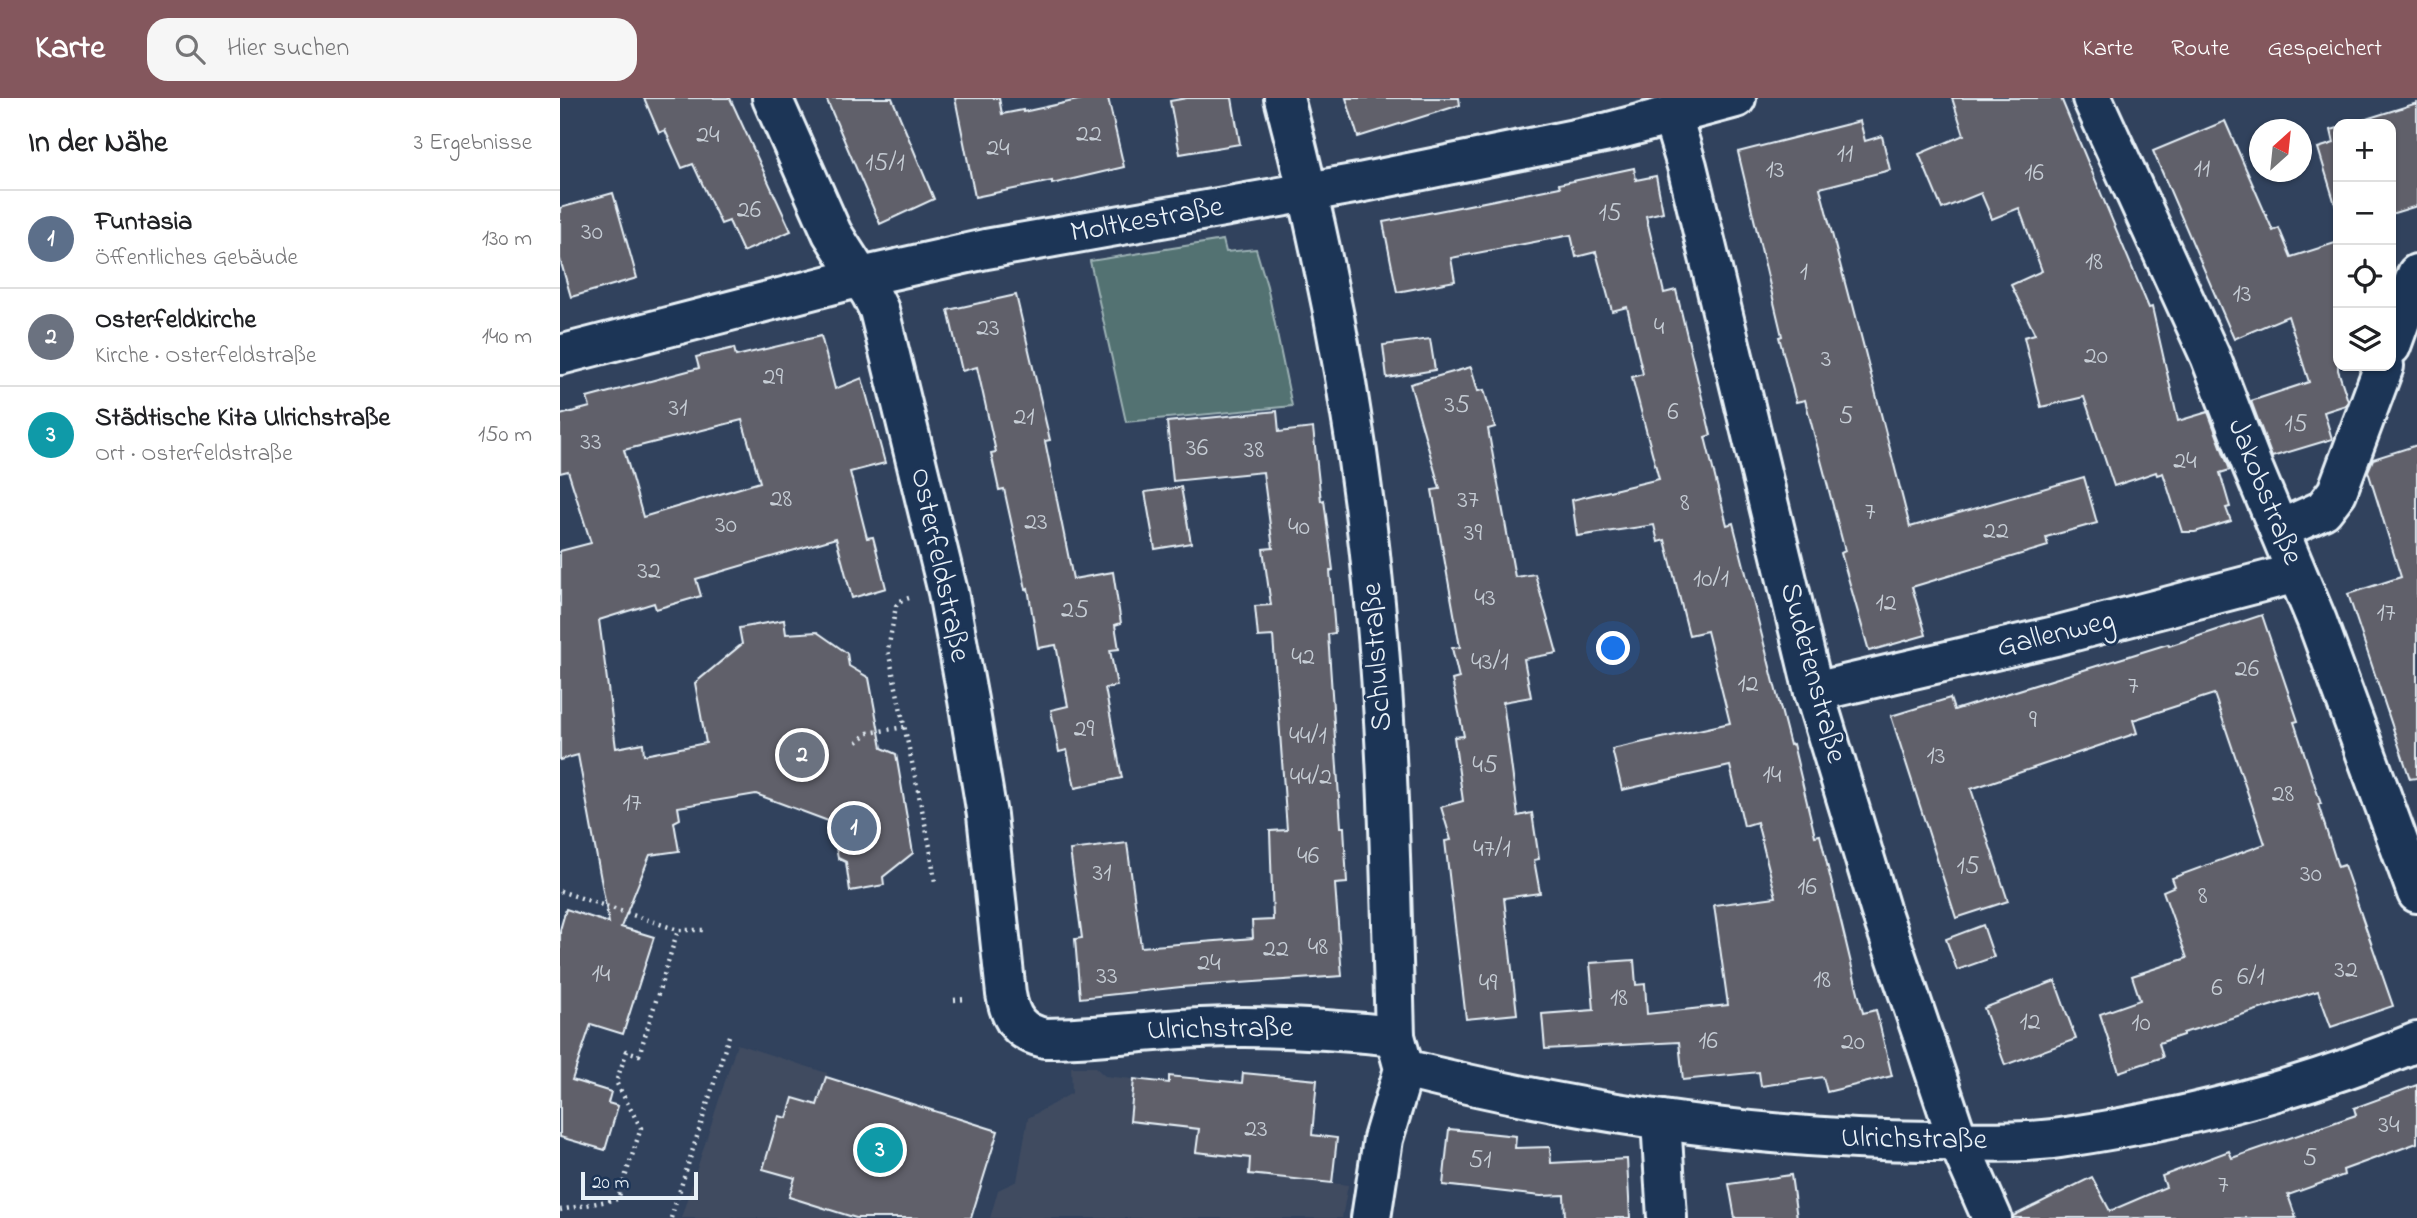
<!DOCTYPE html>
<html lang="de">
<head>
<meta charset="utf-8">
<style>
	body { margin:0; font-family:"Indie Flower",sans-serif; background:#f6f6f6; color:#202124 }
	.controls { position:absolute; right:21px; top:21px; display:grid; overflow:hidden; border-radius:14px; box-shadow:0 2px 5px #0004 }
	.controls button { width:63px; height:63px; display:grid; place-items:center; padding:0; border:0; border-bottom:2px solid #e0e0e0; background:#fff; color:#202124; font:35px sans-serif }
	.compass { position:absolute; left:1689px; top:21px; width:63px; height:63px; border-radius:50%; background:#fff; box-shadow:0 2px 5px #0004; rotate:27deg }
	.scale { position:absolute; left:21px; bottom:18px; width:117px; box-sizing:border-box; padding-left:7px; border:4px solid #e8f1f8; border-top:0; font-size:19px; line-height:24px; white-space:nowrap; color:#e8f1f8; -webkit-text-stroke:5px #1d3557; paint-order:stroke }
	.you { position:absolute; left:1054px; top:551px; width:24px; height:24px; margin:-18px; border:5px solid #fff; border-radius:50%; background:#1a73e8; box-shadow:0 0 0 10px #1a73e833 }
	.badge { display:grid; place-items:center; width:46px; height:46px; border-radius:50%; background:#84575d; color:#fff; font-size:23px; font-weight:700 }
	.pin { position:absolute; translate:-50% -50%; border:4px solid #fff; box-shadow:0 2px 7px #0006 }
	.list { margin:0; padding:0; list-style:none }
	h2 { display:flex; justify-content:space-between; align-items:center; height:91px; margin:0; padding:0 28px; font-size:30px }
	h2 small { font-size:23px; font-weight:400; color:#757577 }
	.list li { display:grid; grid-template-columns:46px 1fr auto; gap:21px; align-items:center; box-sizing:border-box; height:98px; padding:0 28px; border-top:2px solid #e0e0e0 }
	.list b { display:block; font-size:26px; white-space:nowrap }
	.list p { margin:0; font-size:23px; white-space:nowrap; color:#757577 }
	.list em { font-size:23px; font-style:normal; color:#757577 }
	.icon { flex:none; width:38px; height:38px; fill:none; stroke:currentColor; stroke-width:2; stroke-linecap:round; stroke-linejoin:round }
	.map { position:relative; flex:none; width:1857px; height:1120px; overflow:hidden }
	header { display:flex; align-items:center; gap:42px; box-sizing:border-box; height:98px; padding:0 35px; background:#84575d; color:#fff }
	header strong { font-size:33px }
	nav { display:flex; gap:38px; margin-inline-start:auto; font-size:24px }
	.search { width:490px; height:63px; background:#f6f6f6; display:flex; align-items:center; gap:18px; box-sizing:border-box; padding:0 24px; border-radius:21px; color:#757577; font-size:26px }
	main { display:flex }
	aside { flex:1; background:#fff }
	.map>svg:first-child { display:block }
	.built { fill:#3f4b61 }
	.green { fill:#527272; stroke:#9db2b5; stroke-width:2 }
	.building { fill:#61616b; stroke:#e8f1f8; stroke-width:2; fill-rule:evenodd }
	.lines { fill:none; stroke-linecap:round; stroke-linejoin:round }
	.minor-casing { stroke:#e8f1f8; stroke-width:44 }
	.path { stroke:#e8f1f8; stroke-width:4.5; stroke-dasharray:2 5; stroke-linecap:butt }
	.minor { stroke:#1d3557; stroke-width:38 }
	.labels { text-anchor:middle; dominant-baseline:central; stroke-width:6; stroke-linejoin:round; paint-order:stroke }
	.number-label { font-size:26px; fill:#c6cdd5 }
	.street-label { font-size:30px; fill:#e8f1f8; stroke:#1d3557 }
</style>
</head>
<body>
<header>
<strong>Karte</strong>
<div class="search"><svg class="icon" aria-label="search" viewBox="0 0 24 24"><circle cx="10" cy="10" r="6"/><path d="M15 15l6 6"/></svg>Hier suchen</div>
<nav><a>Karte</a><a>Route</a><a>Gespeichert</a></nav>
</header>
<main>
<aside>
<h2>In der Nähe<small>3 Ergebnisse</small></h2>
<ul class="list">
<li><span class="badge" style="background:#5c6f8a">1</span><div><b>Funtasia</b><p>Öffentliches Gebäude</p></div><em>130 m</em></li>
<li><span class="badge" style="background:#6b7280">2</span><div><b>Osterfeldkirche</b><p>Kirche · Osterfeldstraße</p></div><em>140 m</em></li>
<li><span class="badge" style="background:#0f9aa8">3</span><div><b>Städtische Kita Ulrichstraße</b><p>Ort · Osterfeldstraße</p></div><em>150 m</em></li>
</ul>
</aside>
<div class="map">
<svg width="1857" height="1120" viewBox="0 0 1857 1120">
	<rect width="100%" height="100%" fill="#31425d"/>
	<filter id="ink" filterUnits="userSpaceOnUse"><feTurbulence type="fractalNoise" baseFrequency=".0143" numOctaves="2"/><feDisplacementMap in="SourceGraphic" scale="14" xChannelSelector="R" yChannelSelector="G"/><feConvolveMatrix kernelMatrix="1 2 1 2 8 2 1 2 1" color-interpolation-filters="sRGB"/></filter>
	<g filter="url(#ink)">
		<g class="built">
			<polygon points="177,946 267,975 267,979 438,1033 411,1120 121,1120"/>
			<polygon points="511,969 535,969 545,978 608,985 609,978 681,985 683,975 757,982 752,1036 777,1040 772,1085 788,1087 782,1120 430,1120 438,1092 457,1083 468,1020 512,995"/>
		</g>
		<polygon class="green" points="663,142 666,154 696,151 707,188 732,308 566,324 530,163"/>
		<g class="building">
			<polygon points="84,0 170,0 231,133 183,154 169,123 161,126 133,66 122,70 105,32 99,35"/>
			<polygon points="266,0 332,0 374,101 320,126"/>
			<polygon points="395,0 439,0 442,16 463,12 463,14 527,0 548,0 564,69 492,86 492,83 415,99"/>
			<polygon points="627,0 672,0 680,46 620,56 610,3"/>
			<polygon points="786,0 899,0 900,7 798,39"/>
			<polygon points="1392,0 1501,0 1589,210 1592,209 1618,323 1648,314 1670,372 1660,375 1670,409 1666,410 1671,423 1635,434 1622,434 1603,375 1597,377 1596,374 1554,388 1524,299 1481,309 1464,239 1475,236 1451,187 1482,173 1459,110 1432,121 1421,95 1382,111 1359,56 1404,37"/>
			<polygon points="1857,5 1857,108 1831,116 1831,26 1790,26"/>
			<polygon points="1300,23 1305,43 1322,38 1330,72 1260,90 1290,204 1292,203 1350,429 1524,379 1537,425 1486,439 1488,448 1352,489 1366,537 1309,553 1281,455 1285,453 1245,302 1236,304 1219,239 1222,238 1178,54"/>
			<polygon points="1665,23 1713,133 1719,130 1731,159 1778,144 1778,272 1788,303 1786,307 1764,314 1772,341 1712,359 1691,303 1749,284 1728,218 1674,241 1593,53"/>
			<polygon points="1778,30 1778,116 1758,50 1774,45 1771,32"/>
			<polygon points="1074,70 1076,82 1096,78 1103,114 1086,118 1104,195 1116,192 1151,337 1145,339 1167,427 1173,425 1230,647 1233,646 1255,738 1260,737 1303,915 1316,912 1332,978 1267,994 1263,979 1201,988 1199,974 1123,982 1119,944 985,951 982,916 1034,912 1030,865 1074,862 1076,887 1085,886 1087,916 1168,907 1154,807 1216,799 1197,724 1184,728 1170,668 1062,692 1052,651 1170,625 1147,533 1129,537 1105,442 1098,444 1094,427 1017,438 1012,402 1099,381 1072,279 1083,276 1067,209 1052,213 1036,154 1016,159 1011,137 891,160 895,183 837,194 823,124 1000,89 999,86"/>
			<polygon points="53,95 77,180 11,199 0,161 0,110"/>
			<polygon points="456,197 490,342 485,343 513,481 553,474 561,525 555,527 559,551 550,552 557,588 545,590 562,680 515,690 507,652 499,654 491,612 508,608 496,547 478,550 468,490 466,491 444,391 439,392 431,355 436,354 417,269 402,273 388,212"/>
			<path d="M261 238 275 291 302 280 325 365 290 374 307 440 313 439 326 490 292 500 276 440 136 481 141 498 96 511 94 505 39 522 56 650 83 645 84 657 146 645 135 585 182 546 179 530 224 522 226 536 257 534 287 555 289 568 309 580 322 650 336 656 353 755 323 779 324 787 290 793 286 764 278 760 271 724 196 696 118 709 120 721 114 724 119 753 90 757 61 829 94 839 63 936 31 926 12 982 51 994 48 1005 58 1008 45 1052 0 1039V832L6 811 49 825 18 657 0 662V453L31 445 8 373 0 375V317L30 309 27 300 139 270 136 259 174 250 176 258ZM182 322 200 384 83 419 64 352Z"/>
			<polygon points="870,241 875,272 827,280 823,247"/>
			<polygon points="911,269 918,293 924,292 935,329 928,331 955,479 975,476 997,555 964,561 971,599 943,604 958,718 972,715 979,761 974,762 980,795 944,800 957,916 906,921 885,743 891,742 881,709 903,703 894,639 904,638 892,582 899,580 892,550 900,549 872,392 880,391 850,286"/>
			<polygon points="717,313 719,334 753,330 761,403 764,402 773,472 770,473 775,535 768,536 781,729 784,729 787,785 775,786 782,878 621,889 520,900 515,841 522,840 510,752 567,745 581,849 693,840 692,823 713,822 710,733 727,732 713,538 698,539 695,508 711,507 703,451 713,450 703,374 613,383 607,324"/>
			<polygon points="1857,347 1857,680 1850,681 1788,496 1841,479 1808,373 1813,361"/>
			<polygon points="621,389 631,445 595,451 585,394"/>
			<polygon points="1702,517 1738,623 1734,624 1761,706 1758,706 1778,769 1784,767 1833,908 1771,929 1758,893 1623,935 1623,937 1599,945 1603,959 1559,974 1540,916 1580,902 1572,878 1627,860 1603,793 1615,788 1612,780 1705,746 1654,596 1573,622 1577,635 1411,691 1448,803 1396,820 1331,618 1390,600 1394,612 1608,546 1609,548"/>
			<polygon points="1423,827 1434,859 1397,872 1386,841"/>
			<polygon points="1495,883 1516,941 1445,967 1424,910"/>
			<polygon points="683,975 757,982 752,1037 777,1040 772,1085 689,1076 690,1060 636,1054 639,1031 570,1023 574,981 609,985 609,978 682,985"/>
			<polygon points="266,979 438,1033 411,1120 296,1120 229,1099 235,1080 203,1071 219,1018 227,1020 233,1000 257,1007"/>
			<polygon points="1857,987 1857,1045 1783,1072 1784,1077 1728,1097 1736,1120 1453,1120 1453,1118 1532,1079 1550,1113 1606,1089 1602,1078 1669,1053 1672,1060 1796,1017 1794,1010"/>
			<polygon points="889,1031 956,1038 955,1050 990,1049 991,1065 1067,1061 1070,1120 1005,1120 1004,1097 981,1098 883,1087"/>
			<polygon points="1231,1077 1237,1120 1175,1120 1169,1086"/>
		</g>
		<g class="lines">
			<g class="minor-casing">
				<g id="minor">
					<path d="M212 0 272 135 311 196 319 212 388 494 408 602 427 717 446 896C450 921 460 935 485 940 537 940 589 932 641 930 706 927 770 931 835 938"/>
					<path d="M724 0C768 166 799 334 815 505 829 649 831 794 835 938L844 971 823 1041 811 1120"/>
					<polyline points="1532,0 1650,258 1693,370 1757,523 1857,795"/>
					<polyline points="1112,18 1127,68 1254,594 1320,811 1364,941 1398,1043 1432,1120"/>
					<polyline points="1831,248 1857,176"/>
					<polyline points="0,257 301,179 426,151 799,85 1049,34 1176,0"/>
					<polyline points="1719,432 1763,412 1777,394 1824,268"/>
					<polyline points="1254,594 1495,538 1736,475"/>
					<path d="M844 971C1017 1014 1194 1042 1373 1043 1415 1043 1458 1046 1500 1040 1622 1022 1743 991 1857 944"/>
					<polyline points="1101,1022 1107,1120"/>
				</g>
			</g>
			<g class="path">
				<polyline points="349,500 340,503 336,508 328,552 370,749 375,784"/>
				<polyline points="297,644 308,635 345,629"/>
				<polyline points="0,793 118,832 144,832"/>
				<polyline points="394,902 407,901"/>
				<polyline points="0,1112 58,1101 81,1030 56,984 67,953 79,957 118,832"/>
				<polyline points="111,1120 169,938"/>
			</g>
			<use href="#minor" class="minor"/>
		</g>
	</g>
	<g class="labels">
		<g class="number-label">
			<text x="529" y="37">22</text>
			<text x="148" y="38">24</text>
			<text x="438" y="51">24</text>
			<text x="1285" y="57">11</text>
			<text x="325" y="66">15/1</text>
			<text x="1642" y="72">11</text>
			<text x="1215" y="73">13</text>
			<text x="1474" y="76">16</text>
			<text x="189" y="113">26</text>
			<text x="1050" y="116">15</text>
			<text x="32" y="135">30</text>
			<text x="1534" y="165">18</text>
			<text x="1244" y="175">1</text>
			<text x="1682" y="197">13</text>
			<text x="1099" y="230">4</text>
			<text x="428" y="231">23</text>
			<text x="1536" y="259">20</text>
			<text x="1266" y="262">3</text>
			<text x="213" y="280">29</text>
			<text x="897" y="308">35</text>
			<text x="118" y="311">31</text>
			<text x="1113" y="315">6</text>
			<text x="1286" y="319">5</text>
			<text x="464" y="320">21</text>
			<text x="1736" y="327">15</text>
			<text x="31" y="345">33</text>
			<text x="637" y="351">36</text>
			<text x="694" y="353">38</text>
			<text x="1625" y="364">24</text>
			<text x="221" y="402">28</text>
			<text x="908" y="403">37</text>
			<text x="1125" y="406">8</text>
			<text x="1310" y="415">7</text>
			<text x="476" y="425">23</text>
			<text x="166" y="428">30</text>
			<text x="739" y="430">40</text>
			<text x="1436" y="434">22</text>
			<text x="913" y="436">39</text>
			<text x="89" y="474">32</text>
			<text x="1151" y="482">10/1</text>
			<text x="925" y="501">43</text>
			<text x="1326" y="506">12</text>
			<text x="515" y="513">25</text>
			<text x="1826" y="516">17</text>
			<text x="743" y="560">42</text>
			<text x="930" y="565">43/1</text>
			<text x="1687" y="572">26</text>
			<text x="1188" y="587">12</text>
			<text x="1573" y="589">7</text>
			<text x="1473" y="623">9</text>
			<text x="524" y="632">29</text>
			<text x="748" y="639">44/1</text>
			<text x="1376" y="659">13</text>
			<text x="925" y="668">45</text>
			<text x="1212" y="678">14</text>
			<text x="751" y="680">44/2</text>
			<text x="1723" y="697">28</text>
			<text x="72" y="706">17</text>
			<text x="932" y="752">47/1</text>
			<text x="748" y="759">46</text>
			<text x="1408" y="769">15</text>
			<text x="542" y="776">31</text>
			<text x="1751" y="777">30</text>
			<text x="1247" y="790">16</text>
			<text x="1643" y="799">8</text>
			<text x="758" y="850">48</text>
			<text x="716" y="852">22</text>
			<text x="649" y="866">24</text>
			<text x="1786" y="873">32</text>
			<text x="41" y="877">14</text>
			<text x="547" y="879">33</text>
			<text x="1691" y="880">6/1</text>
			<text x="1262" y="883">18</text>
			<text x="928" y="886">49</text>
			<text x="1657" y="891">6</text>
			<text x="1059" y="901">18</text>
			<text x="1470" y="925">12</text>
			<text x="1581" y="926">10</text>
			<text x="1148" y="944">16</text>
			<text x="1293" y="945">20</text>
			<text x="1829" y="1028">34</text>
			<text x="696" y="1032">23</text>
			<text x="1750" y="1061">5</text>
			<text x="920" y="1063">51</text>
			<text x="1663" y="1088">7</text>
		</g>
		<g class="street-label">
			<text transform="translate(587 123) rotate(-10)">Moltkestraße</text>
			<text transform="translate(1704 394) rotate(68)">Jakobstraße</text>
			<text transform="translate(379 467) rotate(78)">Osterfeldstraße</text>
			<text transform="translate(1496 537) rotate(-14)">Gallenweg</text>
			<text transform="translate(818 559) rotate(-94)">Schulstraße</text>
			<text transform="translate(1252 575) rotate(75)">Sudetenstraße</text>
			<text transform="translate(660 932) rotate(-1)">Ulrichstraße</text>
			<text transform="translate(1354 1042) rotate(1)">Ulrichstraße</text>
		</g>
	</g>
</svg>
<div class="controls">
<button>+</button>
<button>−</button>
<button><svg class="icon" aria-label="locate" viewBox="0 0 24 24"><circle cx="12" cy="12" r="6"/><path d="M12 2v4M12 18v4M2 12h4M18 12h4"/></svg></button>
<button><svg class="icon" aria-label="layers" viewBox="0 0 24 24"><path d="M12 4l9 5-9 5-9-5zM3 14l9 5 9-5"/></svg></button>
</div>
<svg class="compass" viewBox="-18 -18 36 36"><path d="M0-13l5 13h-10z" fill="#e53935"/><path d="M0 13l5-13h-10z" fill="#757577"/></svg>
<div class="scale">20 m</div>
<div class="you"></div>
<div class="pin badge" style="left:294px;top:730px;background:#5c6f8a">1</div>
<div class="pin badge" style="left:242px;top:657px;background:#6b7280">2</div>
<div class="pin badge" style="left:320px;top:1052px;background:#0f9aa8">3</div>
</div>
</main>
</body>
</html>
